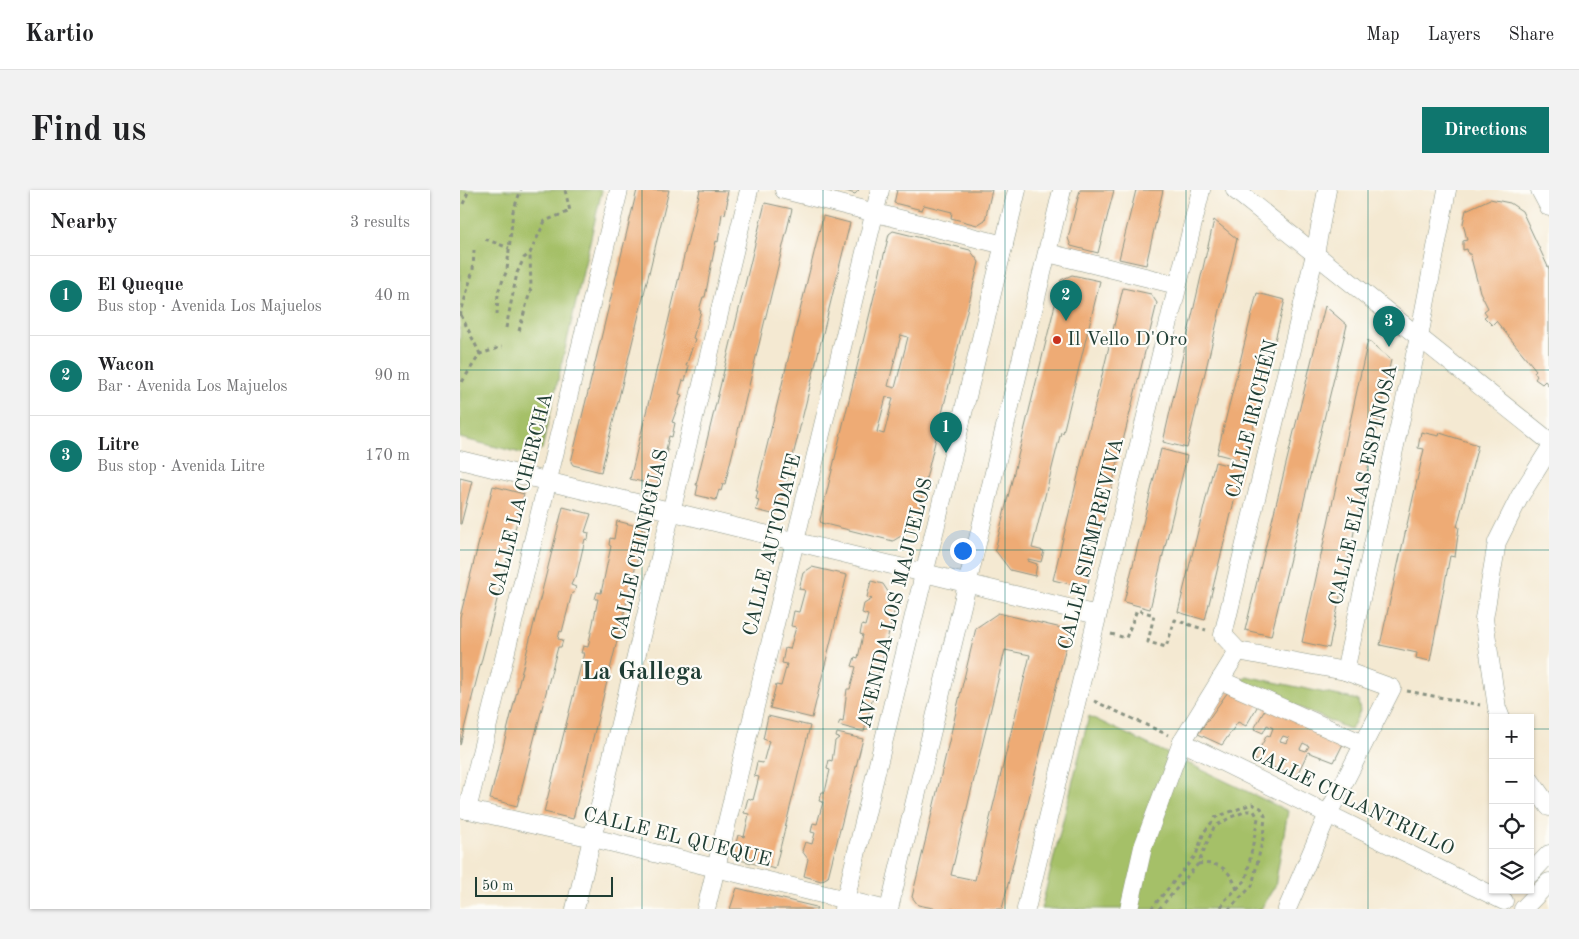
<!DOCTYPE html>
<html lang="en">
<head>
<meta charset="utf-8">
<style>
	body { margin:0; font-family:"Old Standard TT",serif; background:#f2f2f2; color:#202124 }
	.controls { position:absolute; right:15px; bottom:15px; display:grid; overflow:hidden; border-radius:0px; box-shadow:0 1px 4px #0004 }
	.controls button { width:45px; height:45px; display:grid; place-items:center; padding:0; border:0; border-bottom:1px solid #e0e0e0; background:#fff; color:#202124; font:25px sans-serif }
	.scale { position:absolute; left:15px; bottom:12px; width:138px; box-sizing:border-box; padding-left:5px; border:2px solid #1f3d34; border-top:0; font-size:14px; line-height:18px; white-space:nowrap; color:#1f3d34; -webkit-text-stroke:4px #fdfcf7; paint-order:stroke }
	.you { position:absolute; left:502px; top:360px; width:18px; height:18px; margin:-12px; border:4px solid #fff; border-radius:50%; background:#1a73e8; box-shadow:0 0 0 8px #1a73e833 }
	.badge { display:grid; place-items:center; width:32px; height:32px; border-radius:50%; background:#0f766e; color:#fff; font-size:16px; font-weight:700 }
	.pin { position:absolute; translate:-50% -41px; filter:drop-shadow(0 1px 2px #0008) }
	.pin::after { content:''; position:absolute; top:26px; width:18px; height:15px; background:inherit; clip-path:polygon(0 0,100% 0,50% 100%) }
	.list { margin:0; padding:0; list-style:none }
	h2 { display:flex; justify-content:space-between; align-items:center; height:65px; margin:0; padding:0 20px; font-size:21px }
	h2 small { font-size:16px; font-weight:400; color:#757577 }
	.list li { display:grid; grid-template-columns:32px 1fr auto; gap:15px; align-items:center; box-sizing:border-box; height:80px; padding:0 20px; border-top:1px solid #e0e0e0 }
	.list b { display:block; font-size:19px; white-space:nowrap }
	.list p { margin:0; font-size:16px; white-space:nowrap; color:#757577 }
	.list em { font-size:16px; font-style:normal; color:#757577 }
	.icon { flex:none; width:28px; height:28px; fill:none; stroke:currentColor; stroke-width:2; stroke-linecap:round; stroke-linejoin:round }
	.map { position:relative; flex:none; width:1089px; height:719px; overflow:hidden; border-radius:0px }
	header { display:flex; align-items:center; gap:30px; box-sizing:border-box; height:70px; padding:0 25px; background:#fff; border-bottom:1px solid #e0e0e0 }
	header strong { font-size:24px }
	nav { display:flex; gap:28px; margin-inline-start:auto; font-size:18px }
	.intro { display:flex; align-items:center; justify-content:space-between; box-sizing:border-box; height:120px; padding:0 30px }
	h1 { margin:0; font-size:35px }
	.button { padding:12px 22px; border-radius:0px; background:#0f766e; color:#fff; font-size:18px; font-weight:700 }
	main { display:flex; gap:30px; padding:0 30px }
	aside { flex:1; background:#fff; border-radius:0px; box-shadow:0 1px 4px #0004 }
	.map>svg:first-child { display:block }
	.green { fill:#a5c067; stroke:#627e4e }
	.building { fill:#eeab75; fill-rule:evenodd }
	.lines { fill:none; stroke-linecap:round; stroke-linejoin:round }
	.minor-casing { stroke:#8a9383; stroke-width:19 }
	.path { stroke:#8a9383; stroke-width:3; stroke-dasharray:4 4; stroke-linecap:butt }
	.minor { stroke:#fff; stroke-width:18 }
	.grid { fill:none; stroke:#0f766e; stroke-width:1; stroke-opacity:0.55 }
	.poi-dot { fill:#c8321e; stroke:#fdfcf7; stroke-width:2 }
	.labels { text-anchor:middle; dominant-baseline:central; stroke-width:4.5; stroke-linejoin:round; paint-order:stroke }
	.poi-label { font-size:20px; fill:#1f3d34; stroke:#fdfcf7; text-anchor:start }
	.street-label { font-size:20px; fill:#1f3d34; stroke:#fdfcf7 }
	.district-label { font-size:25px; font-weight:bold; fill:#1f3d34; stroke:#fdfcf7 }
</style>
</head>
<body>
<header>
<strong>Kartio</strong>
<nav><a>Map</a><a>Layers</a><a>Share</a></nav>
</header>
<div class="intro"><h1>Find us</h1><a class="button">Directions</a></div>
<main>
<aside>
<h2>Nearby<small>3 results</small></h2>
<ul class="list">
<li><span class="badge">1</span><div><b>El Queque</b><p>Bus stop · Avenida Los Majuelos</p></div><em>40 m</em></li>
<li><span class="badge">2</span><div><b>Wacon</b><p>Bar · Avenida Los Majuelos</p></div><em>90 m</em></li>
<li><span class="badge">3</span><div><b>Litre</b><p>Bus stop · Avenida Litre</p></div><em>170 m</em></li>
</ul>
</aside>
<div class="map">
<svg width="1089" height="719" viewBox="0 0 1089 719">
	<rect width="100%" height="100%" fill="#fdfcf7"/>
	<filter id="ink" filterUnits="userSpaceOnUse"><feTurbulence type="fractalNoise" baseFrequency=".02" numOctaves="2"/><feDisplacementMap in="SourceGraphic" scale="10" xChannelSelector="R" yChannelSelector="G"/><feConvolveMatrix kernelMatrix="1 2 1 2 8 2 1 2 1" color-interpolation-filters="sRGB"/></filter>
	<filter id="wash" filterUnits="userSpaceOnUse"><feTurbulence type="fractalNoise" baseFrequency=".0096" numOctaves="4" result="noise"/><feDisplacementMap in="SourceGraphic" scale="20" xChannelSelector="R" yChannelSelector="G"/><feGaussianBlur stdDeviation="1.12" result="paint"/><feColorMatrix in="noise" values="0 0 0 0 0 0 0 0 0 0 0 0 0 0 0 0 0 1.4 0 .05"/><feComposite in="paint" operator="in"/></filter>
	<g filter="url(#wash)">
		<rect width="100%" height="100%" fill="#f4e9d2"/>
		<g class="green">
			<polygon points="0,0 142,0 82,259 69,265 0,248"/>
			<polygon points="786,486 898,510 900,521 891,540 781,492"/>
			<polygon points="629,526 828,621 815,696 801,719 581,719"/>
		</g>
		<g id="blocks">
			<g class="building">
				<polygon points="177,0 209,0 141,282 113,275 111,272"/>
				<polygon points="240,0 268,1 266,9 268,9 265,24 262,23 258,52 256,51 245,107 243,107 239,120 241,121 233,148 235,149 226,176 229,176 225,191 223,190 219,204 222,205 212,232 215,233 212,247 209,246 206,260 208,260 198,292 195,295 170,289"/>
				<polygon points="383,0 399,0 395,4"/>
				<polygon points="437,0 532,0 525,30 517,35 491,28 492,22 464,15 462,20 434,13"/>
				<polygon points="620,0 654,0 638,63 611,56 608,48"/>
				<polygon points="676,0 703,0 686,75 659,69"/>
				<polygon points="1030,9 1050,13 1062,21 1089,79 1089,196 1085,191 1082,194 1075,189 1077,186 1074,182 1076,180 1036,131 1032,135 1024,127 1027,125 1024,121 1028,118 1020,102 1010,64 1008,64 1007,59 1003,60 1003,51 1007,50 1003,33 1006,20"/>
				<polygon points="305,13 332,19 265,294 263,294 261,301 259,300 256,310 236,305 238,295 236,295"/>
				<polygon points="363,26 390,33 321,315 319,315 316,325 296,320 299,310 296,309 298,301 296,301"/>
				<polygon points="754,30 777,49 727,258 703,252"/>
				<path d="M433 41 510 60 519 72 454 338 433 351 361 333 360 330 429 44ZM441 145 448 147 435 198 428 196ZM426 207 433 208 424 244 417 242Z"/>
				<polygon points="612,85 640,91 603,243 601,242 572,358 584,361 581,372 568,369 568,371 577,374 575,386 550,380 535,360 601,90"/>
				<polygon points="663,98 691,104 697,113 628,393 622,397 593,390"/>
				<polygon points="797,103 825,110 785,271 757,264"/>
				<polygon points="865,116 887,135 811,446 785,440"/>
				<polygon points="908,150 931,170 869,458 842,452"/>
				<polygon points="961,242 979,246 980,243 1018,255 997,337 999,337 995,367 990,366 970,471 956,468 957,463 920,455 964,259 958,258"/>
				<polygon points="701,259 727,266 690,419 664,412"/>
				<polygon points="755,272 782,279 745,430 718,422"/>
				<polygon points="0,288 12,291 1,334 0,334"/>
				<polygon points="33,296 64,304 0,555 0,427"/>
				<polygon points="103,317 131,324 125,342 129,343 128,350 125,349 116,388 114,388 111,395 116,397 114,403 112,403 102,442 100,441 98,449 103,450 101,457 98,457 91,483 57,616 30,609"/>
				<polygon points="157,331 185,338 113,629 84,622 124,463 121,463 123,456 128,457 138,409 135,409 137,402 141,403 151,356 149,355 150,348 154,349"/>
				<polygon points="352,377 387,385 352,528 310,518 316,495 321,496 327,474 322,473 325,458 330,459 336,437 331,436 334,421 339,422 345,400 339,399 343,383"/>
				<polygon points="411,391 423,394 436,414 404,542 378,535 380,531 383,532 387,499 390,499 396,477 392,476 395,467 398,468 403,445 400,444 402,435 405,436 408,425 402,423 404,414 412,409 407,407"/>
				<path d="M538 423 610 440 542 719H478L458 715 452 707 516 438ZM545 460 570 465 515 690 491 685Z"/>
				<polygon points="770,499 800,512 786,536 778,532 762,555 738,544"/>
				<path d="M807 516 886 548 874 572 848 562 836 587 794 569 807 545 810 546 813 538 807 535 803 543 794 539ZM823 546 829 548 827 553 820 551ZM843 553 849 556 846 561 840 559Z"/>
				<polygon points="308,526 350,536 315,679 280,670 274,661 278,645 284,647 289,624 284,623 288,608 293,610 299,587 294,586 297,572 303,573 309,551 303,549"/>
				<polygon points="377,543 403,549 368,687 361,691 344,686 348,669 342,661 345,652 352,654 355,643 351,642 353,633 357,634 363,612 359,611 362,602 365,602 370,580 367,579 369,570 372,571 375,551 379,548 376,547"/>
				<polygon points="277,698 356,717 357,719 270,719"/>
			</g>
		</g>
	</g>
	<g filter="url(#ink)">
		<use href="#blocks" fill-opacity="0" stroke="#8a9383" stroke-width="1"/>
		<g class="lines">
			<g class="minor-casing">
				<g id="minor">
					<polyline points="324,0 544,55"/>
					<polyline points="775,0 1089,251"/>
					<polyline points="1080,0 1089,17"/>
					<polyline points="588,63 717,95"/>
					<polyline points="0,270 637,425"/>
					<polyline points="778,461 763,445 855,64 867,0"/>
					<polyline points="778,461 885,481 932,498 868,624 827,719"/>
					<polyline points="885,481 959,147 987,0"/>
					<polyline points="760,490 903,554"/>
					<polyline points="1041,528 1037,518 1024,429 1037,352 1060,306 1089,260"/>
					<polyline points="722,552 1044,711"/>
					<polyline points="1070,590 1089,617"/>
					<polyline points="0,618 133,648 423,719"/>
					<polyline points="7,620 159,0"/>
					<polyline points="1070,684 1089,664"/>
					<polyline points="115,719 289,0"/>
					<polyline points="246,719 420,0"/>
					<polyline points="383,719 557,0"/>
					<polyline points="429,719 602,0"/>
					<polyline points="566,719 741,0"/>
					<polyline points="669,719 683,657 722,552 778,461"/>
					<polyline points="1063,719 1089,692"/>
				</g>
			</g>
			<g class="path">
				<polyline points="3,14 9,0"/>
				<polyline points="25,49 49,58"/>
				<polyline points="1,125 20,164"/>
				<polyline points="37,125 38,102 47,80 53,21 61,0"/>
				<polyline points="0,126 13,80 14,60"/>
				<polyline points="46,138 57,83 64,68 70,63 85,31 110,21 105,0"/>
				<polyline points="59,141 71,98 70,64"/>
				<polyline points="2,192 20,164 42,157"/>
				<polyline points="651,444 666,448 677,420 694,425 688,452 706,457 715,430 746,440"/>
				<polyline points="947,501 1020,515"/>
				<polyline points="634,511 708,545"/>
				<path d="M738 674C759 671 771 680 777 700"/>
				<polyline points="691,719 736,665 744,642 756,627 792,614 801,618 805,626 803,648 792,696 769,719"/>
				<polyline points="699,719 738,674 754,637 771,627 787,621 794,621 798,628 786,690 765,710 760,719"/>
			</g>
			<use href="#minor" class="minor"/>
		</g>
	</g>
	<path class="grid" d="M182 0V719M363 0V719M545 0V719M726 0V719M908 0V719M0 180H1089M0 360H1089M0 539H1033M1070 539H1089"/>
	<circle class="poi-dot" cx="597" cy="150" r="5"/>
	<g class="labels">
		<g class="poi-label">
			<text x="607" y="150">Il Vello D'Oro</text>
		</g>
		<g class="street-label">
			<text transform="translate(793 229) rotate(-76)">CALLE IRICHÉN</text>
			<text transform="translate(904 295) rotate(-77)">CALLE ELÍAS ESPINOSA</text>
			<text transform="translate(62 305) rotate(-76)">CALLE LA CHERCHA</text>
			<text transform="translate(632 354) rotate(-76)">CALLE SIEMPREVIVA</text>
			<text transform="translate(181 355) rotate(-77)">CALLE CHINEGUAS</text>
			<text transform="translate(313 355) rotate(-76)">CALLE AUTODATE</text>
			<text transform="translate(436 413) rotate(-76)">AVENIDA LOS MAJUELOS</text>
			<text transform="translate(892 612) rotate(26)">CALLE CULANTRILLO</text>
			<text transform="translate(217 648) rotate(14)">CALLE EL QUEQUE</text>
		</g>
		<g class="district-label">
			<text x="182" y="482">La Gallega</text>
		</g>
	</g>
</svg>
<div class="controls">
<button>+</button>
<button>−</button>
<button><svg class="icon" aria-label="locate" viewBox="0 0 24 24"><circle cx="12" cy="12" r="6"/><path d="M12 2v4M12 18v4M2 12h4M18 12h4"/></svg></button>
<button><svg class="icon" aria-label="layers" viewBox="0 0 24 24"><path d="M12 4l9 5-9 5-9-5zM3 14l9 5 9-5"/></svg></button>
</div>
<div class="scale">50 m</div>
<div class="you"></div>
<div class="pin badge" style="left:486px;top:263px">1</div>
<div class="pin badge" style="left:606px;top:131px">2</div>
<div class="pin badge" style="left:929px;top:157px">3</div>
</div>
</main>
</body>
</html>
